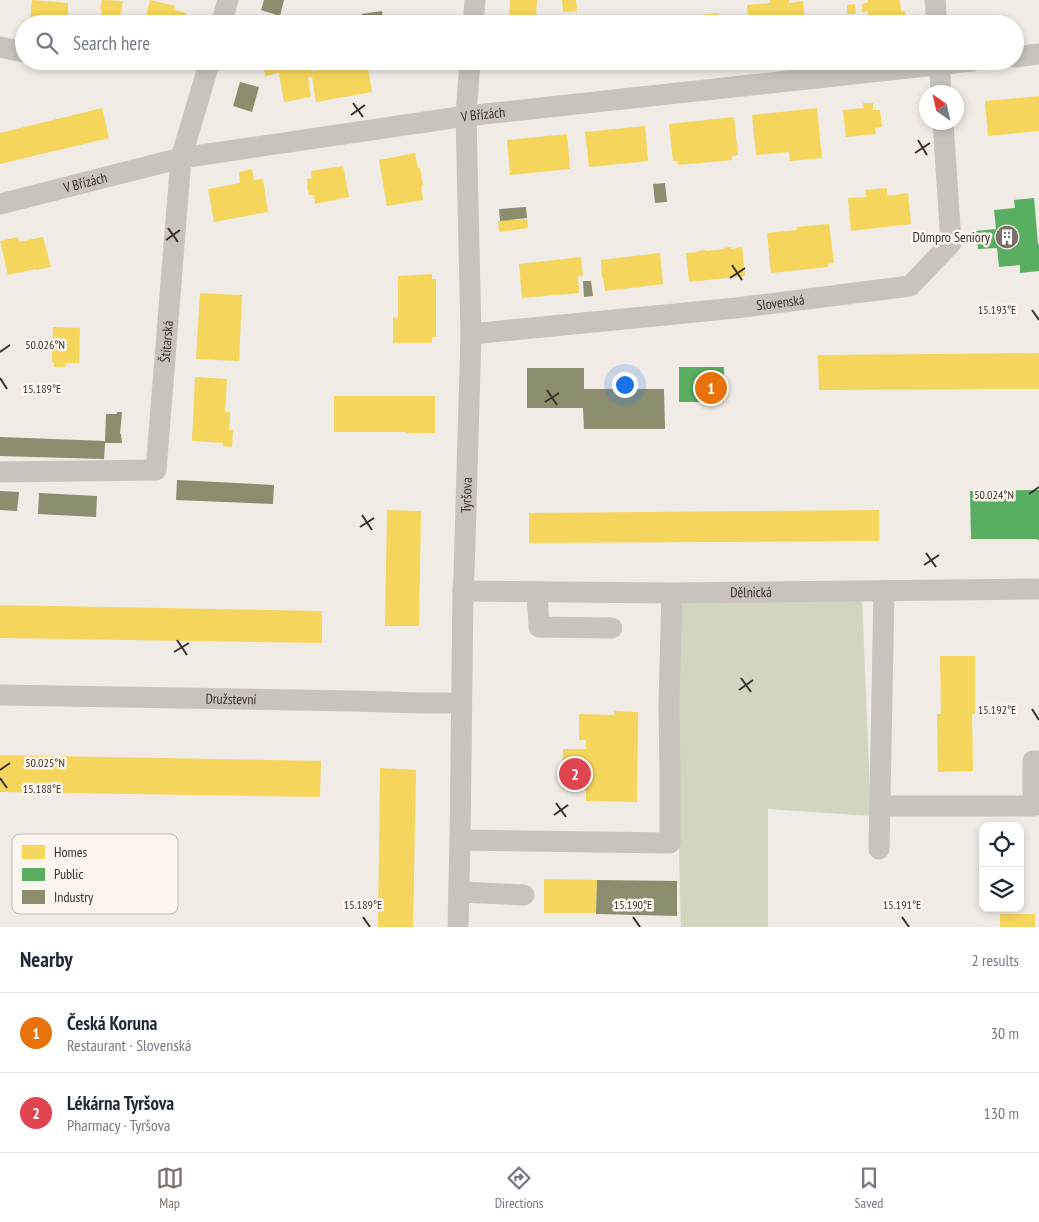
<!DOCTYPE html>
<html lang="en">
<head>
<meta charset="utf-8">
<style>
	body { margin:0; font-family:"PT Sans Narrow",sans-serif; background:#f6f6f7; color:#1f2937 }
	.controls { position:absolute; right:15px; bottom:15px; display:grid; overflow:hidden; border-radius:10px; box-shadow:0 2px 8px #0003 }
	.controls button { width:45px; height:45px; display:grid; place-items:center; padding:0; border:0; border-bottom:1px solid #e0e1e3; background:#fff; color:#1f2937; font:25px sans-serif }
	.compass { position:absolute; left:919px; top:85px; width:45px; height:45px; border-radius:50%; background:#fff; box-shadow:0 2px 8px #0003; rotate:326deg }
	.you { position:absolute; left:624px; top:384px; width:18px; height:18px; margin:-12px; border:4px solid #fff; border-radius:50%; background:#1a73e8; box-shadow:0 0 0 8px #1a73e833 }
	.badge { display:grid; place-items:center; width:32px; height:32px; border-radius:50%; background:#7a716c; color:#fff; font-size:16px; font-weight:700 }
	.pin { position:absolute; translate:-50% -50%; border:2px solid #fff; box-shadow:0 1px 5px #0006 }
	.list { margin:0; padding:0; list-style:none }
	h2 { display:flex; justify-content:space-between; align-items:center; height:65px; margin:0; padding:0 20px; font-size:21px }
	h2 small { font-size:16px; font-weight:400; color:#747a83 }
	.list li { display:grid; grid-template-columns:32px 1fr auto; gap:15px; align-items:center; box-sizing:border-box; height:80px; padding:0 20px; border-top:1px solid #e0e1e3 }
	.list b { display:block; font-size:19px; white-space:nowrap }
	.list p { margin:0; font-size:16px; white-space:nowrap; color:#747a83 }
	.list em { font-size:16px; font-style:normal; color:#747a83 }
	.icon { flex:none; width:28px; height:28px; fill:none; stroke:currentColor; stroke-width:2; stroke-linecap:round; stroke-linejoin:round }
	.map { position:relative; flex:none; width:1039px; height:927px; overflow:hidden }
	.search { position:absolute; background:#fff; box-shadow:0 2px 8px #0003; left:15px; right:15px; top:15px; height:55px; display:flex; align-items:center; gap:12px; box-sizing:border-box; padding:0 18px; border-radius:28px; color:#747a83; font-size:19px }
	.sheet { height:225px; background:#fff }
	nav { display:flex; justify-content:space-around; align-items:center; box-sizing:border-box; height:70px; border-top:1px solid #e0e1e3; background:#fff; font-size:14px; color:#747a83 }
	nav a { display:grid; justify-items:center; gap:2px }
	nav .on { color:#7a716c }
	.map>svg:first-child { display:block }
	.green { fill:#d1d6bf }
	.homes { fill:#f6d55c }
	.public { fill:#5aae61 }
	.industry { fill:#8c8c6e }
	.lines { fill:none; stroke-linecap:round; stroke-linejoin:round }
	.minor { stroke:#c9c3be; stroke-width:21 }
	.ticks { fill:none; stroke:#3b302b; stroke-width:2 }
	.labels { text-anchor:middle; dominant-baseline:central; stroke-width:5; stroke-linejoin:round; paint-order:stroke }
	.street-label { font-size:14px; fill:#3b302b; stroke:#fbf5ee }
	.poi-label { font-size:14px; fill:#3b302b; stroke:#fbf5ee; text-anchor:end }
	.key { fill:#fbf5ee; stroke:#c1bab4; stroke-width:1 }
	.key-label { font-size:14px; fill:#3b302b }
	.ticks-label { font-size:12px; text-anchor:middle; fill:#3b302b; stroke:#fbf5ee; stroke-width:5; stroke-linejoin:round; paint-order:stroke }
</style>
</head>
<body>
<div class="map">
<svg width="1039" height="927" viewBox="0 0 1039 927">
	<rect width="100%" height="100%" fill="#f0ebe5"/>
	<polygon class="green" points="862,599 871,816 768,809 768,927 681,927 672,600"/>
	<g class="homes">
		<polygon points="32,0 68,3 68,15 76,16 76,24 48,24 48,22 30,21"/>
		<polygon points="102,0 123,1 119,22 124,24 99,24 102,10 100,10"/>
		<polygon points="150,0 175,6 174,10 186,13 184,24 144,24"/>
		<polygon points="510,0 537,0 536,16 541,16 541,24 504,24 505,19 509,20"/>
		<polygon points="562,0 576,0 577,11 563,12"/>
		<polygon points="770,0 789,0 789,3 803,1 805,24 749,24 747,5 770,3"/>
		<polygon points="868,0 900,0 901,11 905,11 906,24 868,24 868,11 862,12 862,5 865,3 868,2"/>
		<polygon points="855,4 856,14 847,14 847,5"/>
		<polygon points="718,13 718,17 731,16 731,24 695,24 695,20 700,19 699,15"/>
		<polygon points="263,61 310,61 312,71 343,66 342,61 375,61 376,67 368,68 372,92 316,102 312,77 308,78 311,97 284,102 279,73 265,76"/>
		<polygon points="1039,96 1039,131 988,136 985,101"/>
		<polygon points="863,103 873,103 873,110 880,110 882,127 875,128 876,134 846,137 843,110 864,108"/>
		<polygon points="102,108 109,138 0,164 0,133"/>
		<polygon points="817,108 822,158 790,161 789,152 756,155 752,115"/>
		<polygon points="734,117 738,155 732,156 732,160 678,165 678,161 673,161 669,124"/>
		<polygon points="645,126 648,161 589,167 585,132"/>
		<polygon points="567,134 570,169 510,175 507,140"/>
		<polygon points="415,153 418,168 420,168 423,185 421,186 423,200 387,206 379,160"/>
		<polygon points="343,166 349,197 315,204 314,195 309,195 307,185 308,185 307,179 312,178 311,171"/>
		<polygon points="252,169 254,180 263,179 268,212 214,222 208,189 240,183 239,172"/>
		<polygon points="887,188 887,196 908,193 911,224 851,231 848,198 866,197 865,190"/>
		<polygon points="515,219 515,220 527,219 528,228 499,232 498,221"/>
		<polygon points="829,224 834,263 828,264 828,267 771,273 767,233 797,230 796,227"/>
		<polygon points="18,237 19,242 43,237 51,267 36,270 36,269 8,275 0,241"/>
		<polygon points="731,247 731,249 742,247 745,276 689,282 686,253 698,252 697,251 705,250 706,251 724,249 724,248"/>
		<polygon points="660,253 663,284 605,291 603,277 602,277 601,260"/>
		<polygon points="581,257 583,276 578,276 579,293 522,298 519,264"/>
		<polygon points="432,274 432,279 436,279 436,337 432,337 432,343 393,343 393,317 398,318 398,276"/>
		<polygon points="200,293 242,295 239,361 196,359"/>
		<polygon points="53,327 80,328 79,363 65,363 65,367 54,367 54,362 52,362"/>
		<polygon points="1039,353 1039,389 819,390 818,355"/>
		<polygon points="195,377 227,379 225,412 230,412 229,430 233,430 232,447 223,446 223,443 192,441"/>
		<polygon points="334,396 435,396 435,433 406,433 407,432 334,432"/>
		<polygon points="387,510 421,511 419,626 385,626"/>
		<polygon points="879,510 879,541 529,543 529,513"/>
		<polygon points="0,605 322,611 322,643 0,638"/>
		<polygon points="940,656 975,656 975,714 972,714 973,771 938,772 937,714 941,714"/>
		<polygon points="615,711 638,712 637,802 586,801 586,790 562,789 563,749 586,749 586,740 579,740 579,714 614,715"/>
		<polygon points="0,755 321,761 320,797 0,792"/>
		<polygon points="380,768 416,770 413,927 378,927"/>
		<polygon points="544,879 597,880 596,913 544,913"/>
		<rect x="1000" y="914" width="35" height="13"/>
	</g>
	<g class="public">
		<polygon points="1034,198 1038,244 1039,244 1039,271 1020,273 1020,265 999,267 997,248 978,249 976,231 996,229 994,210 1015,208 1014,200"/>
		<rect x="679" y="367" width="45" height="35"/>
		<polygon points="1039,490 1039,540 1037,540 1037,539 971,539 970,491"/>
	</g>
	<g class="industry">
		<polygon points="264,0 284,0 280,16 261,10"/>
		<polygon points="382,11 384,24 363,24 361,14"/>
		<polygon points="240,82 259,87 252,112 233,106"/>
		<polygon points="665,183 667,202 655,203 653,184"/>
		<polygon points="526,207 527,218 500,221 499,209"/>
		<polygon points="583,281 591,281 593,296 584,297"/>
		<polygon points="527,368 584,368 584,389 664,389 665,429 584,429 583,408 527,408"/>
		<polygon points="117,412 122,412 120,434 121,434 122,443 105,443 104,459 0,456 0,437 105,441 106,414 117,414"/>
		<polygon points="177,480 274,485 273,504 176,500"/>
		<polygon points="0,491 19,492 17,511 0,510"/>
		<polygon points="39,493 97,496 96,517 38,514"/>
		<polygon points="597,880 677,881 677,916 596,914"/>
	</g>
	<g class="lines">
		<g class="minor">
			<polyline points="935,0 937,24"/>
			<polyline points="221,24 228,0"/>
			<polyline points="473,24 475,0"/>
			<polyline points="0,47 24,52"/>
			<polyline points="1015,57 1039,54"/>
			<polyline points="939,61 941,92"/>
			<path id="s1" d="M0 204 181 158 466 116 973 61"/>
			<path id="s2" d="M471 334 736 308 910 286 951 243 943 122"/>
			<path id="s3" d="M0 472 156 470 181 158 210 61"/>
			<path id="s4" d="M463 591 672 593 1039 589"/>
			<polyline points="537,592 539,627 612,628"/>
			<path id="s5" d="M0 695 352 701 421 703H461"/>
			<polyline points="880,806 1033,806 1033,761 1039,761"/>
			<polyline points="460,840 670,843 670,776 669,704 672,593"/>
			<polyline points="879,849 884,591"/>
			<polyline points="459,892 524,895"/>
			<path id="s6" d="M458 927 460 840 463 591 464 574 471 334 466 116 470 61"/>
		</g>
	</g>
	<path class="ticks" d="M353 103 363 117M351 115 365 105M918 140 927 155M915 153 930 143M168 228 178 242M166 240 180 230M732 265 742 280M730 278 745 268M1032 310 1039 320M0 352 10 345M0 378 7 389M547 390 557 405M545 402 559 393M1029 494 1039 487M362 515 372 530M360 527 374 518M926 553 936 567M924 565 939 555M177 640 187 655M174 652 189 643M741 678 751 692M739 690 753 680M1032 709 1039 720M0 770 10 763M0 778 7 788M556 803 566 817M554 815 568 805M363 917 370 927M633 917 640 927M902 917 909 927"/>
	<defs>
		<g id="building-disc" transform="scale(1.25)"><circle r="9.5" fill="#7a716c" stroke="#fbf5ee"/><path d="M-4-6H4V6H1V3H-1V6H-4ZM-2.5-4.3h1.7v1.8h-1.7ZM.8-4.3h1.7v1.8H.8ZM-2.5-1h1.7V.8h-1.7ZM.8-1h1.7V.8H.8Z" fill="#fff"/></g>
	</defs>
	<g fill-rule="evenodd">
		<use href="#building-disc" x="1007" y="237"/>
	</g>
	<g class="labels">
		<g class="street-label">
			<text stroke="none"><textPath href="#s1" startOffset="492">V Břízách</textPath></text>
			<text stroke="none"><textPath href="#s1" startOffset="88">V Břízách</textPath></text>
			<text stroke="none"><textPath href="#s2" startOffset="311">Slovenská</textPath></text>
			<text stroke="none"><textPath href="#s3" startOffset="285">Štítarská</textPath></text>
			<text stroke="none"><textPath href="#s6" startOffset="432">Tyršova</textPath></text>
			<text stroke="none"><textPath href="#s4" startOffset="288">Dělnická</textPath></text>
			<text stroke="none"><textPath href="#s5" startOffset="231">Družstevní</textPath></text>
		</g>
		<g class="poi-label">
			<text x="990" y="237">Důmpro Seniory</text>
		</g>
	</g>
	<rect x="12" y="834" width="166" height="80" rx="8" class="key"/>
	<rect x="22" y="845" width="23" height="14" fill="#f6d55c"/>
	<rect x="22" y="868" width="23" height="13" fill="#5aae61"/>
	<rect x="22" y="890" width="23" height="14" fill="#8c8c6e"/>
	<g class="key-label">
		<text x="54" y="857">Homes</text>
		<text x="54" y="879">Public</text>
		<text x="54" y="902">Industry</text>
	</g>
	<g class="ticks-label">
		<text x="997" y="314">15.193°E</text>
		<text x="45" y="349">50.026°N</text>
		<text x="42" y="393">15.189°E</text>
		<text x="994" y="499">50.024°N</text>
		<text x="997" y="714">15.192°E</text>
		<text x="45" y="767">50.025°N</text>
		<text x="42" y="793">15.188°E</text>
		<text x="363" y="909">15.189°E</text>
		<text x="633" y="909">15.190°E</text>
		<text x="902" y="909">15.191°E</text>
	</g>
</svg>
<div class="controls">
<button><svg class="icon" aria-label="locate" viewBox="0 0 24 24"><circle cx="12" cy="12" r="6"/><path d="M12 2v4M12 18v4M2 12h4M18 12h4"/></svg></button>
<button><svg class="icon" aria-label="layers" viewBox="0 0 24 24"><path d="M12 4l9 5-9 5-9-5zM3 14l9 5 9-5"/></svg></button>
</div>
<svg class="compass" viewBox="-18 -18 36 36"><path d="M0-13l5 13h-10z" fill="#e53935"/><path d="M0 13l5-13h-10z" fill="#747a83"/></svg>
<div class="you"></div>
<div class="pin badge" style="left:711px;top:388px;background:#e8710a">1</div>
<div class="pin badge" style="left:575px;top:774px;background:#e0444e">2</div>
<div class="search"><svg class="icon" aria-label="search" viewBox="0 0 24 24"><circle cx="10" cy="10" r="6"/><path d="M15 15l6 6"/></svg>Search here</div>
</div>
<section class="sheet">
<h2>Nearby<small>2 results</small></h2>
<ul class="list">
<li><span class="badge" style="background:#e8710a">1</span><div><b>Česká Koruna</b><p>Restaurant · Slovenská</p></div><em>30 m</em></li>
<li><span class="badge" style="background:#e0444e">2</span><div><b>Lékárna Tyršova</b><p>Pharmacy · Tyršova</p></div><em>130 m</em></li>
</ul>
</section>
<nav>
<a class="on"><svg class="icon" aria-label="map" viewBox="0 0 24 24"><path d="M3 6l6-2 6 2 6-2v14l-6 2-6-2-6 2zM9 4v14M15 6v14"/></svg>Map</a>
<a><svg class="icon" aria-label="directions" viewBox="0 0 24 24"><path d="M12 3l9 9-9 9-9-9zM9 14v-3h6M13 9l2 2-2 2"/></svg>Directions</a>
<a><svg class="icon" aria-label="saved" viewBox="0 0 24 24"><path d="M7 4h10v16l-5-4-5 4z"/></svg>Saved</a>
</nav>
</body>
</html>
